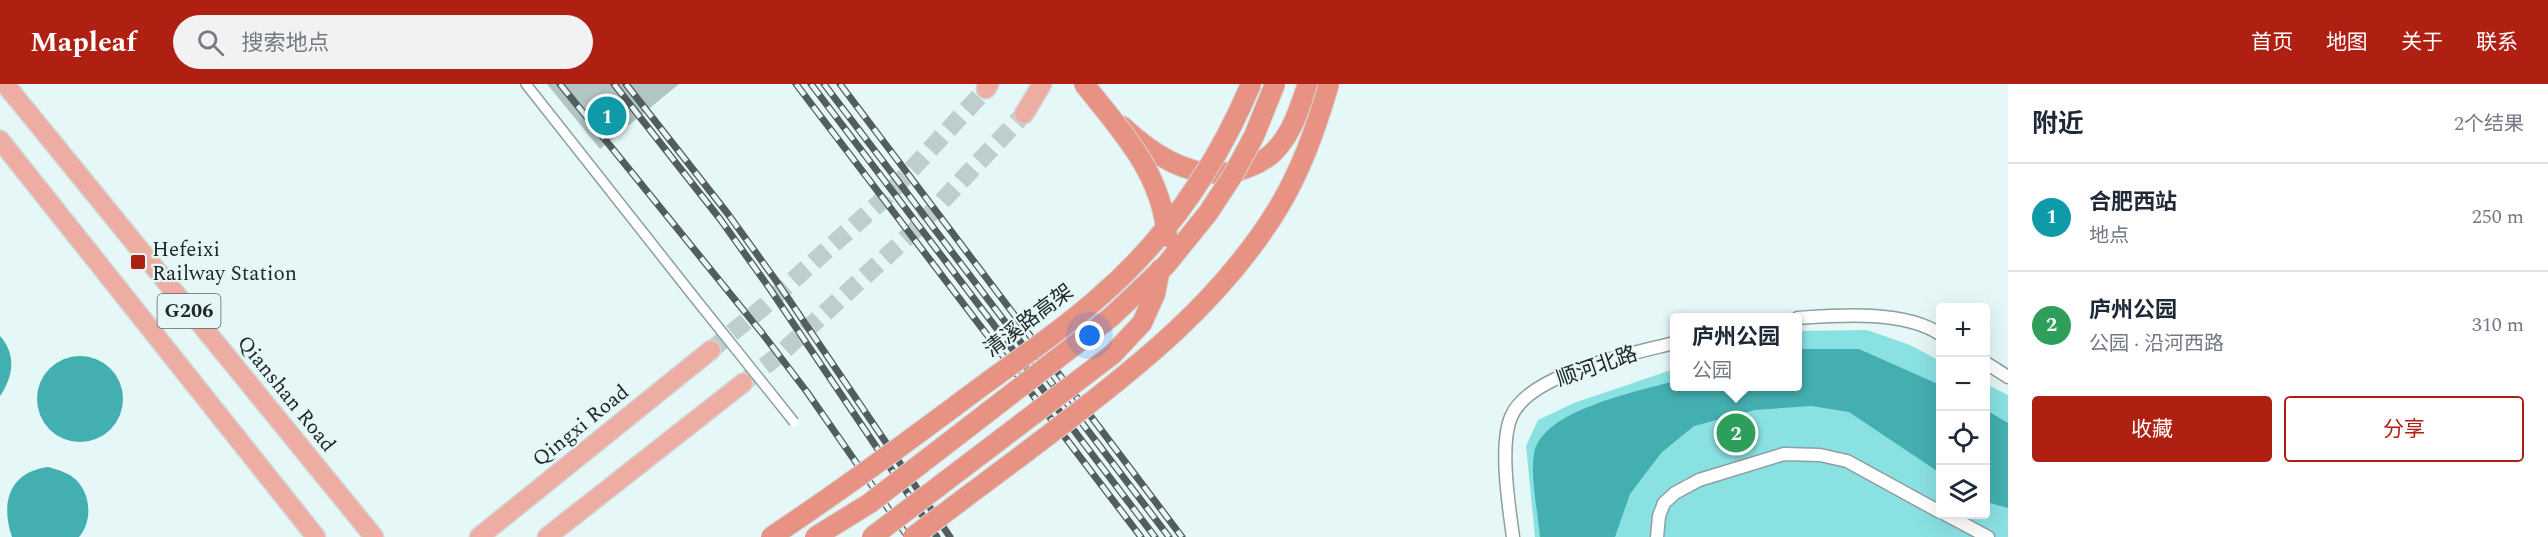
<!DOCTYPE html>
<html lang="zh">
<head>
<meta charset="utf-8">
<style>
	body { margin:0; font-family:Spectral,"Noto Sans SC",serif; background:#f2f2f3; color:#1f2937 }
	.controls { position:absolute; right:18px; bottom:18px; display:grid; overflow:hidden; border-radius:6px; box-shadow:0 6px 24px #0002 }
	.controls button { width:54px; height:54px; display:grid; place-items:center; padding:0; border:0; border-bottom:2px solid #e0e1e3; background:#fff; color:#1f2937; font:30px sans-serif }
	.you { position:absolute; left:1090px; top:252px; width:21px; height:21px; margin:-15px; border:4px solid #fff; border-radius:50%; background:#1a73e8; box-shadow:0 0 0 9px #1a73e833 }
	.badge { display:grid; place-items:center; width:39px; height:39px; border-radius:50%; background:#af2013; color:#fff; font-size:20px; font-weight:700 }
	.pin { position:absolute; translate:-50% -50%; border:3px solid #fff; box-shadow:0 2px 6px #0006 }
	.popup { position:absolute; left:1670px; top:229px; width:132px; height:78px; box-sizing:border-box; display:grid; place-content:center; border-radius:6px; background:#fff; filter:drop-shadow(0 2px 4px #0005); font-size:20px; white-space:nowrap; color:#747a83 }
	.popup b { font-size:22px; color:#1f2937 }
	.popup::after { content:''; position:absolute; left:50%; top:100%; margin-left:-12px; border:12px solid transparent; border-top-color:#fff }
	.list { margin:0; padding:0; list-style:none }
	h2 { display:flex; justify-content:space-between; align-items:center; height:78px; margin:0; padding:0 24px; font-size:26px }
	h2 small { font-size:20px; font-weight:400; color:#747a83 }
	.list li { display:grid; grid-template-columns:39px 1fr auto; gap:18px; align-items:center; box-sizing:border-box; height:108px; padding:0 24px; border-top:2px solid #e0e1e3 }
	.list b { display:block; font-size:22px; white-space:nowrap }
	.list p { margin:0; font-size:20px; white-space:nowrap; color:#747a83 }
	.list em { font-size:20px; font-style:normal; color:#747a83 }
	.actions { display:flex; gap:12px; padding:18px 24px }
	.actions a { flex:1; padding:14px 0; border:2px solid #af2013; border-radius:6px; text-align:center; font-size:21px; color:#af2013 }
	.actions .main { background:#af2013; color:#fff }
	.icon { flex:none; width:33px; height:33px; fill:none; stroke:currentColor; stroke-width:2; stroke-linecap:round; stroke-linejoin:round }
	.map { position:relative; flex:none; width:2008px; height:453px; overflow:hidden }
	header { display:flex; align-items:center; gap:36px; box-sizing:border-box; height:84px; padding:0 30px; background:#af2013; color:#fff }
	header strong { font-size:28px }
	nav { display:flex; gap:33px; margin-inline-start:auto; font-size:21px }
	.search { width:420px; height:54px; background:#f2f2f3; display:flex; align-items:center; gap:15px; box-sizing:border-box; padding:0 21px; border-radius:33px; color:#747a83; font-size:22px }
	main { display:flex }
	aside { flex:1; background:#fff }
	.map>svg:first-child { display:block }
	.green { fill:#8ae1e2 }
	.water { fill:#44afb1 }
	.building { fill:#b3c4c4 }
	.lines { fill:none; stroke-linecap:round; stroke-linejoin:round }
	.primary-tunnel { stroke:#becece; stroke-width:18; stroke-dasharray:18 9; stroke-linecap:butt }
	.pedestrian-casing { stroke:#8e9f9f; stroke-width:12 }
	.minor-casing { stroke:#8e9f9f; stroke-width:15 }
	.primary-casing { stroke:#d3d4d4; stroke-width:21 }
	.trunk-casing { stroke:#d3d4d4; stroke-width:22 }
	.pedestrian { stroke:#fff; stroke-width:9 }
	.minor { stroke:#fff; stroke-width:12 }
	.primary { stroke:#eeada3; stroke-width:18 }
	.trunk { stroke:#e89284; stroke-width:20 }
	.rail-casing { stroke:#535d5d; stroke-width:7 }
	.rail { stroke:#e5f7f7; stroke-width:4.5; stroke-dasharray:14; stroke-linecap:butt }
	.pedestrian-bridge-casing { stroke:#8e9f9f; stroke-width:12; stroke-linecap:butt }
	.trunk-bridge-casing { stroke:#d3d4d4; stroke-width:22; stroke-linecap:butt }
	.pedestrian-bridge { stroke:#fff; stroke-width:9 }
	.trunk-bridge { stroke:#e89284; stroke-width:20 }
	.poi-dot { fill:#af2013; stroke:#e5f7f7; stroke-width:2 }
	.labels { text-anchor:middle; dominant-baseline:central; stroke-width:4.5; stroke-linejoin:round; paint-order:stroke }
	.shield { fill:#e5f7f7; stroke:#5c6666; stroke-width:1.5 }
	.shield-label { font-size:20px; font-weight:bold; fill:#212828 }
	.poi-label { font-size:21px; fill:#212828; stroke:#e5f7f7; text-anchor:start }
	.street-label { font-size:21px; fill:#212828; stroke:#e5f7f7 }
</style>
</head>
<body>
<header>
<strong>Mapleaf</strong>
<div class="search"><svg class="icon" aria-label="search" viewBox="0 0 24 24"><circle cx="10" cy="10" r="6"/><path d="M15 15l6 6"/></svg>搜索地点</div>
<nav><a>首页</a><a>地图</a><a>关于</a><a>联系</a></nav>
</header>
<main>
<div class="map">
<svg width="2008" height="453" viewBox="0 0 2008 453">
	<rect width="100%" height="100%" fill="#e5f7f7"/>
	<polygon class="green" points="1867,246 1910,261 1940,277 1940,430 1986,430 1986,300 2008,311 2008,453 1535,453 1526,362 1538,336 1574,319 1674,285 1674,302 1798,302 1798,247"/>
	<g class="water">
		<path d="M0 252C17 271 13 293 0 312Z"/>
		<path d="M1798 265H1859L1940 301V389L1849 328 1811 322 1755 326 1694 342 1661 369 1630 410 1615 453H1540C1538 430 1530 392 1534 370 1541 326 1637 308 1674 297V302H1798Z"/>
		<circle cx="80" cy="315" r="43"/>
		<polygon points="1986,326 2008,339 2008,424 1986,418"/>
		<path d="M48 383C58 386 67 388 75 395 91 409 93 437 79 453H12C0 418 10 388 48 383Z"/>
	</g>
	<polygon class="building" points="547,0 679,0 600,65"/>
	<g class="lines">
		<g class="primary-tunnel">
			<polyline points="711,266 761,225 886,113 986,5"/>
			<polyline points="743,299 779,271 914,147 1024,30"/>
		</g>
		<g class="pedestrian-casing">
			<polyline id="pedestrian" points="526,0 694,213"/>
		</g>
		<g class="minor-casing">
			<g id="minor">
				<path d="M1798 234C1840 231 1904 226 1940 250"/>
				<polyline points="1986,279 2008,293"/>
				<polyline points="1945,430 1988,453"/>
				<path d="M1513 453C1509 423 1499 361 1511 333 1529 289 1631 270 1674 259"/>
				<polyline points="1657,453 1659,432 1664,419 1675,409 1699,396 1784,370 1820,371 1847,377 1940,428"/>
			</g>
		</g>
		<g class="primary-casing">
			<g id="primary">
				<polyline points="5,0 374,453"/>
				<polyline points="986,5 989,0"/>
				<polyline points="1024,30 1042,0"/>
				<polyline points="0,56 316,453"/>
				<polyline points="479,453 711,266"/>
				<polyline points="547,453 743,299"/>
			</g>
		</g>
		<g class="trunk-casing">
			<path id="trunk" d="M1122 42C1156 74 1201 103 1249 83 1260 79 1272 71 1279 62 1294 44 1300 22 1308 0"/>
		</g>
		<use href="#pedestrian" class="pedestrian"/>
		<use href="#minor" class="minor"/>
		<use href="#primary" class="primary"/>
		<use href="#trunk" class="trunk"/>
		<g class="rail-casing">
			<g id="rail">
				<polyline points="560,0 762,249 807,308 908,453"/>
				<polyline points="614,0 720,135 770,205 937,453"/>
				<polyline points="626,0 728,130 777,198 950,453"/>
				<polyline points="796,0 1141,453"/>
				<polyline points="811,0 1155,453"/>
				<polyline points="824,0 1169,453"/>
				<polyline points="840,0 1182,453"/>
			</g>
		</g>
		<use href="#rail" class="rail"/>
		<g class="pedestrian-bridge-casing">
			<polyline id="pedestrian-bridge" points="694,213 794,338"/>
		</g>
		<g class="trunk-bridge-casing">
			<g id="trunk-bridge">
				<path d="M1084 0C1122 48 1162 89 1167 153"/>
				<path d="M771 453C842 406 910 356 978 305 1017 276 1060 248 1097 215 1166 156 1216 83 1251 0"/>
				<polyline points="815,453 870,419 1111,233 1166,181 1208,129 1233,91 1254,52 1275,0"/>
				<polyline points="872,453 1113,270 1142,239 1155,210 1160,185"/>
				<path d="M913 453C960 417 1008 382 1055 346 1139 282 1221 217 1277 126 1301 87 1316 44 1329 0"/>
			</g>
		</g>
		<use href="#pedestrian-bridge" class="pedestrian-bridge"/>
		<use href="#trunk-bridge" class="trunk-bridge"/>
	</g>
	<rect class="poi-dot" x="130" y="170" width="16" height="16" rx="3"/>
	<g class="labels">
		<rect class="shield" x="157.5" y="210" width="63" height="34" rx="4.5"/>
		<g class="shield-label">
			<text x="189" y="227">G206</text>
		</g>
		<g class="poi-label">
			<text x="152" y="166">Hefeixi<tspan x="152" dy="24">Railway Station</tspan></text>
		</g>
		<g class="street-label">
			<text transform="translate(1029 237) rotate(-37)">清溪路高架</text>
			<text transform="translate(1597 283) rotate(-19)">顺河北路</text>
			<text transform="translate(286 310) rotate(51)">Qianshan Road</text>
			<text transform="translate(581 342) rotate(-39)">Qingxi Road</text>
		</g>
	</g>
</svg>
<div class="controls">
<button>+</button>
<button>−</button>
<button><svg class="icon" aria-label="locate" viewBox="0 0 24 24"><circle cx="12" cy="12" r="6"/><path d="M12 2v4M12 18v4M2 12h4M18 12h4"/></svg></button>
<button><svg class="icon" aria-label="layers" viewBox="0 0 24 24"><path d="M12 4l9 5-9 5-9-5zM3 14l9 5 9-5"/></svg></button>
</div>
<div class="you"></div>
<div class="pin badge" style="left:607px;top:32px;background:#0f9aa8">1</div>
<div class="pin badge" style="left:1736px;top:349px;background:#2e9e5b">2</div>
<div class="popup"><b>庐州公园</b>公园</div>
</div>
<aside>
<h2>附近<small>2个结果</small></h2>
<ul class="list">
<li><span class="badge" style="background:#0f9aa8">1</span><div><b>合肥西站</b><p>地点</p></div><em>250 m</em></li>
<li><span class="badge" style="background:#2e9e5b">2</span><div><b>庐州公园</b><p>公园 · 沿河西路</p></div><em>310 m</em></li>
</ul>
<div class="actions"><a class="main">收藏</a><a>分享</a></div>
</aside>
</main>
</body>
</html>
